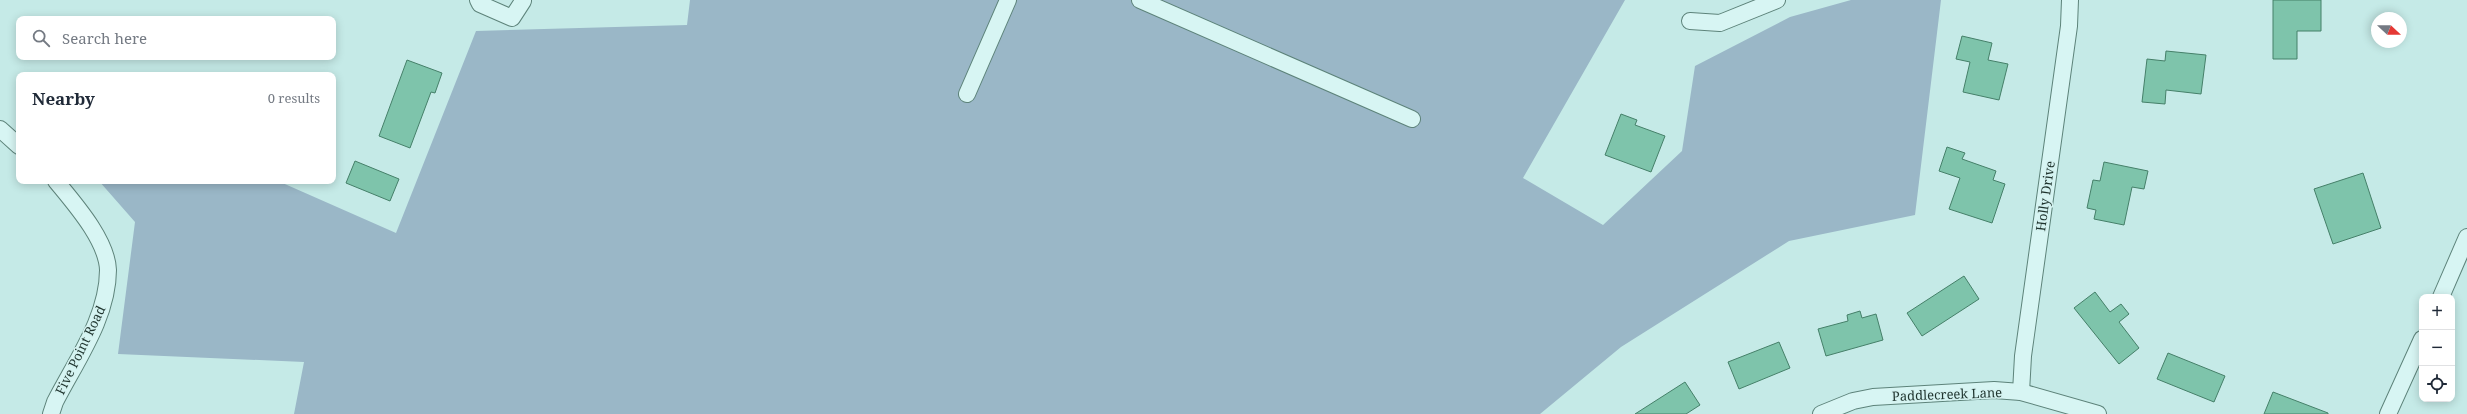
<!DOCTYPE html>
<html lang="en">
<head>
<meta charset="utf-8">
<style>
	body { margin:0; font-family:"Noto Serif",serif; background:#f6f6f7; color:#1f2937 }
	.controls { position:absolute; right:12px; bottom:12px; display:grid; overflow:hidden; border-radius:8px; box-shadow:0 2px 10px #0003 }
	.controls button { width:36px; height:36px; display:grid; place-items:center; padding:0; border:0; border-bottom:1px solid #e0e1e3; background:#fff; color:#1f2937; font:20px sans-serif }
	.compass { position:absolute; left:2371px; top:12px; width:36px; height:36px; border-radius:50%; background:#fff; box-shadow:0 2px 10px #0003; rotate:112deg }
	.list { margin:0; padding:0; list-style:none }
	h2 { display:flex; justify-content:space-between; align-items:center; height:52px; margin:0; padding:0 16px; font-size:17px }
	h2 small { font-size:13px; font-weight:400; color:#747a83 }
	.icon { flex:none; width:22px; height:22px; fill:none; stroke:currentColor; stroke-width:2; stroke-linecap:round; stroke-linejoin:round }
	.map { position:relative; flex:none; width:2467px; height:414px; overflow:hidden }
	.search { position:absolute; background:#fff; box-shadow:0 2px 10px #0003; left:16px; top:16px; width:320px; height:44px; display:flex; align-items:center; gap:10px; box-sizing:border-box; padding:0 14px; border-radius:8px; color:#747a83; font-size:15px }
	.panel { position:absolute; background:#fff; box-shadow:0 2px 10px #0003; left:16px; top:72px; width:320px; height:112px; border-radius:8px }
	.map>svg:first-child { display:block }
	.green { fill:#9ab7c7 }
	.building { fill:#7ec4ab; stroke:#458069 }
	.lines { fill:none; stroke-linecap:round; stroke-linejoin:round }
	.minor-casing { stroke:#5d837a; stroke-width:18 }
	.minor { stroke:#d7f5f3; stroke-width:16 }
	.labels { text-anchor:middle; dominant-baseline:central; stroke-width:3; stroke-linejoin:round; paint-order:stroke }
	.street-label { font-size:13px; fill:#1f342e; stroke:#d4f2f0 }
</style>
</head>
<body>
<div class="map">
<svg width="2467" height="414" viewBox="0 0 2467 414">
	<rect width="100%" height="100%" fill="#c5eae7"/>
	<polygon class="green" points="690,0 1625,0 1523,178 1603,225 1682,151 1695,66 1790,17 1851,0 1941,0 1915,215 1789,241 1621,347 1540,414 294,414 304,362 118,354 135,222 99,181 278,181 396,233 476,31 687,25"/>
	<g class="building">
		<polygon points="2273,0 2321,0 2321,31 2297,31 2297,59 2273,59"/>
		<polygon points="1962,36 1992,43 1988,60 2008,64 1999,100 1963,92 1970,62 1956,59"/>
		<polygon points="2166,51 2206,55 2201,94 2166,90 2165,104 2142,102 2147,59 2165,61"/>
		<polygon points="407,60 442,73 435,93 431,92 410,148 379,136"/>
		<polygon points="1621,114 1637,120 1635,125 1665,136 1651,172 1605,155"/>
		<polygon points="1947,147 1965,153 1962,159 1996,171 1993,180 2005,184 1992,223 1949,209 1960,178 1939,171"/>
		<polygon points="355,161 399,179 390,201 346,183"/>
		<polygon points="2104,162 2148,171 2144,189 2132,187 2124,225 2094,219 2096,210 2087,208 2093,180 2100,181"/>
		<polygon points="2363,173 2381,228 2333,244 2314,189"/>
		<polygon points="1964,276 1979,299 1922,336 1907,313"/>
		<polygon points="2095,292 2110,312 2121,304 2129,314 2119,322 2139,348 2119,364 2074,308"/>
		<polygon points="1860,311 1862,318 1876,314 1883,340 1826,356 1818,329 1848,321 1847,315"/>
		<polygon points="1779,342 1790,368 1739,389 1728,362"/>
		<polygon points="2168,353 2225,376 2214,402 2157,379"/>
		<polygon points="1685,382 1700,405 1686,414 1635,414"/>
		<polygon points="2273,392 2328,413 2328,414 2264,414"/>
	</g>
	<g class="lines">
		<g class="minor-casing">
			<g id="minor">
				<polyline points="478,0 480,4 512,18 523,1"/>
				<polyline points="1140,0 1412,119"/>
				<polyline points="1690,21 1720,23 1777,0"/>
				<polyline points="967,94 1008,0"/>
				<polyline points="0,129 19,146"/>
				<polyline points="2441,297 2467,237"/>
				<polyline points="2021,392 2023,356 2069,26 2070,0"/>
				<path d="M51 414 55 402C76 361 108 317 108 270 107 240 74 203 56 181"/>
				<polyline points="1821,414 1853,401 1873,397 1994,390 2021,392 2098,414"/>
				<polyline points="2388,414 2422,339"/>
			</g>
		</g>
		<use href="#minor" class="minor"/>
	</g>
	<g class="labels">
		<g class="street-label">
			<text transform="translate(2045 196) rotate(-82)">Holly Drive</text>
			<text transform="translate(80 350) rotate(-64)">Five Point Road</text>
			<text transform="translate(1947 394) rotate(-2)">Paddlecreek Lane</text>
		</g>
	</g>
</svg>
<div class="controls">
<button>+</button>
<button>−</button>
<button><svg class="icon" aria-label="locate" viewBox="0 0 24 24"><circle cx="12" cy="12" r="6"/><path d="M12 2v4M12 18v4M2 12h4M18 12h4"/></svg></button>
</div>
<svg class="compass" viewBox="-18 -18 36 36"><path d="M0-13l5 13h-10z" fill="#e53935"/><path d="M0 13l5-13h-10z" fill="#747a83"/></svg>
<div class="search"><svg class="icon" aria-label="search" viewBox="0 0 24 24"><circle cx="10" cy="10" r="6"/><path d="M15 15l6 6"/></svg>Search here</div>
<section class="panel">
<h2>Nearby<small>0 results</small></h2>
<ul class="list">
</ul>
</section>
</div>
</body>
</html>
